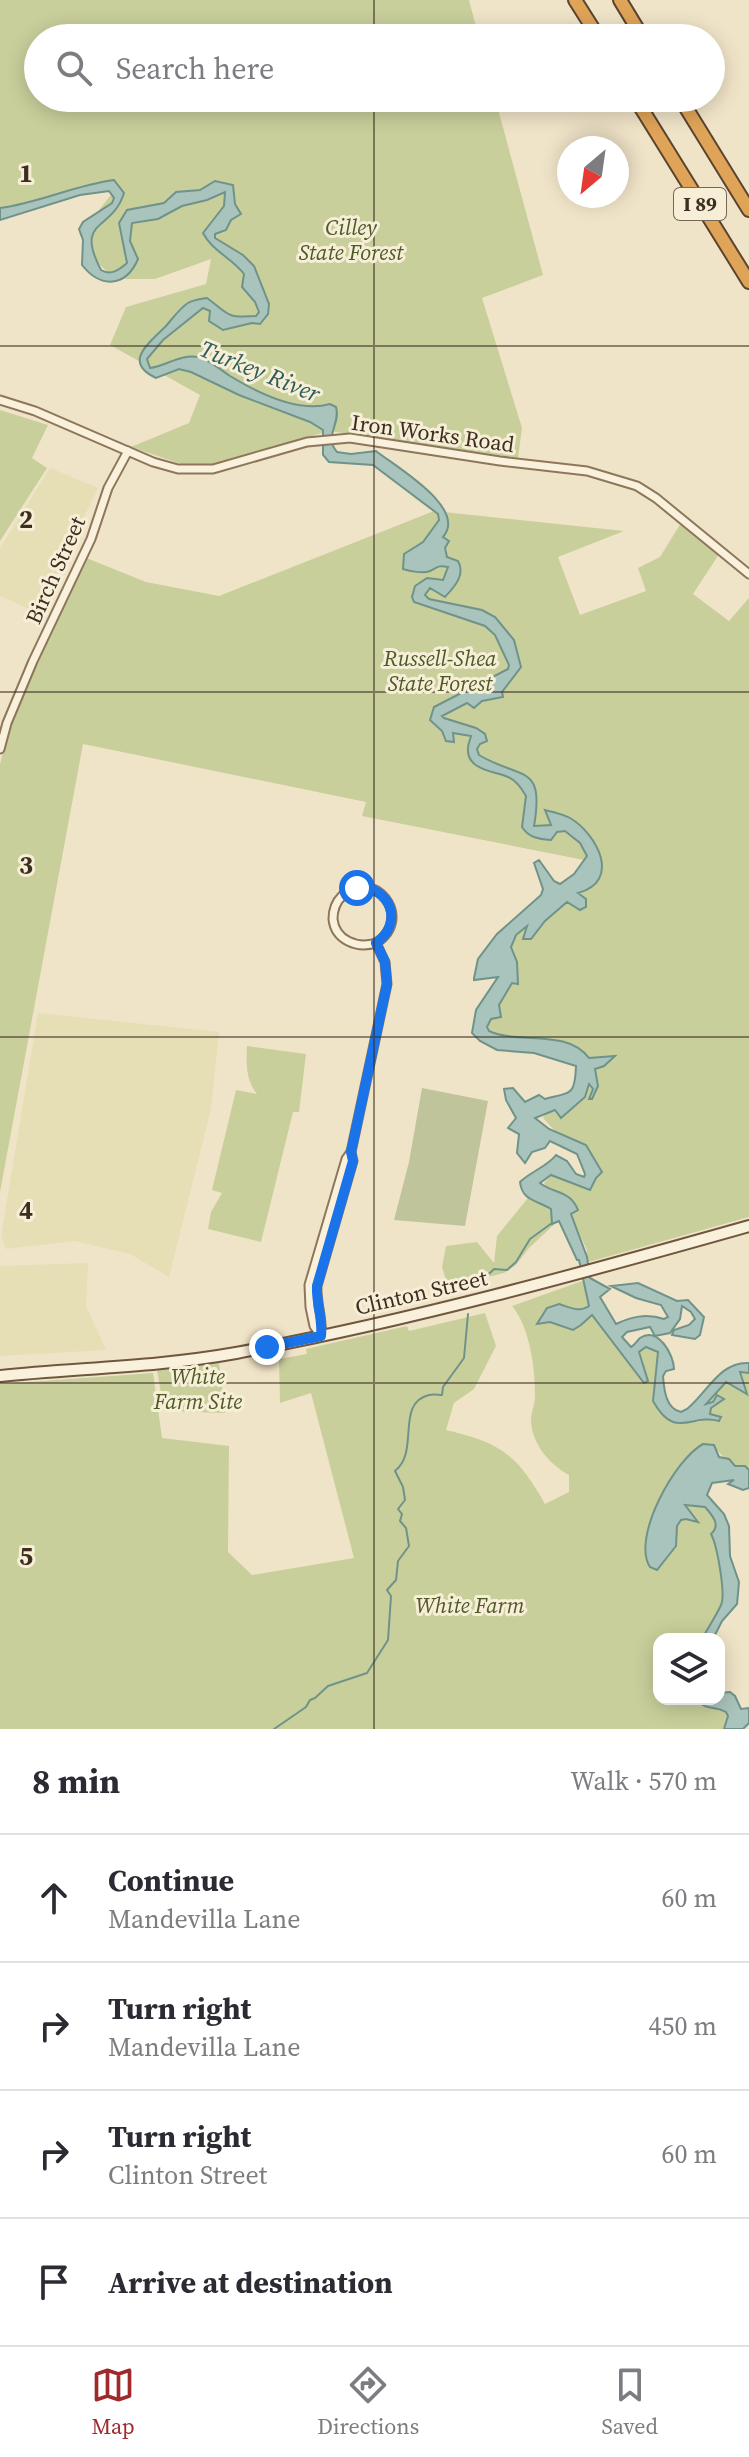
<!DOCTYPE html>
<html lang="en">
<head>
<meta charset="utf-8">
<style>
	body { margin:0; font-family:"Source Serif 4",serif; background:#f2f2f3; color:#2b2b33 }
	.controls { position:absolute; right:24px; bottom:24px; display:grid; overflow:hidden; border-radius:16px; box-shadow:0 4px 20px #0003 }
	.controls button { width:72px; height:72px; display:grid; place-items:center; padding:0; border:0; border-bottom:2px solid #e1e1e2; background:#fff; color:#2b2b33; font:40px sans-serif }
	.compass { position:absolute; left:557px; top:136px; width:72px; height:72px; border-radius:50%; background:#fff; box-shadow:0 4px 20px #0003; rotate:209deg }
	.stop { position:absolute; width:24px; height:24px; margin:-18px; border:6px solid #1a73e8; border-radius:50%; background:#fff }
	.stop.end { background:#1a73e8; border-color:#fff; box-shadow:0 2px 8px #0008 }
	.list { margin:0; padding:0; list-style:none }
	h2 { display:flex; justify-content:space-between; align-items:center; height:104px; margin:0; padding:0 32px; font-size:34px }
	h2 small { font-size:26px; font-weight:400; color:#7c7c81 }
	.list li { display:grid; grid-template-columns:52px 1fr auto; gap:24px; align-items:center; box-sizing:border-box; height:128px; padding:0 32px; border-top:2px solid #e1e1e2 }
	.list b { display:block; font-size:30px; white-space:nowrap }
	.list p { margin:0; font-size:26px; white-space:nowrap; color:#7c7c81 }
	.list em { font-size:26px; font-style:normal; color:#7c7c81 }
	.icon { flex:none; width:44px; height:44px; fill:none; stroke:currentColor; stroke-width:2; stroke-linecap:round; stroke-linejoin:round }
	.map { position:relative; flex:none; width:749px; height:1729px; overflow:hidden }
	.search { position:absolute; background:#fff; box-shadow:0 4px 20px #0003; left:24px; right:24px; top:24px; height:88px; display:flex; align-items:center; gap:20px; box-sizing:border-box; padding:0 28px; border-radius:44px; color:#7c7c81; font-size:30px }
	.sheet { height:616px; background:#fff }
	nav { display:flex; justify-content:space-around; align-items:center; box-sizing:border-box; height:112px; border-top:2px solid #e1e1e2; background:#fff; font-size:22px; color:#7c7c81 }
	nav a { display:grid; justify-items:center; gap:4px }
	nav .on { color:#9e2a2b }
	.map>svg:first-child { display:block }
	.farmland { fill:#e6deb5 }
	.green { fill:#c9cf9b }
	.cemetery { fill:#bfc49a }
	.water { fill:#a9c4bc; stroke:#6f938a; stroke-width:2 }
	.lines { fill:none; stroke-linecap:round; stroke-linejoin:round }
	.stream { stroke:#6f938a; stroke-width:2 }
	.minor-casing { stroke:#8d765c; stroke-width:11 }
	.secondary-casing { stroke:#6f573f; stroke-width:14 }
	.motorway-casing { stroke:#5b4430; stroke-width:16 }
	.minor { stroke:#faf1dc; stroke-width:7 }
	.secondary { stroke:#faf1dc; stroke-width:10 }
	.motorway { stroke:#e0a458; stroke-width:12 }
	.route { stroke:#1a73e8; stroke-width:10 }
	.grid { fill:none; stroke:#3d2e20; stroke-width:2; stroke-opacity:0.55 }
	.labels { text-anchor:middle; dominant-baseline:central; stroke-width:6; stroke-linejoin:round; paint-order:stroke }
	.shield { fill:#f7eed8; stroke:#756857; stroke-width:2 }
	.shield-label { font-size:20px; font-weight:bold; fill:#3d2e20 }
	.park-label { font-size:22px; font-style:italic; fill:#4d5a26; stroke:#f7eed8 }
	.street-label { font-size:22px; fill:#3d2e20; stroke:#f7eed8 }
	.water-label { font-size:24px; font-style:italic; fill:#2f5d5a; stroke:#f7eed8 }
	.grid-label { font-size:26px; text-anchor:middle; font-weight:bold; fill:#3d2e20; stroke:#f7eed8; stroke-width:6; stroke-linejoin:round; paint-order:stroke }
</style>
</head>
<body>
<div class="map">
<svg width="749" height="1729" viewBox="0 0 749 1729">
	<rect width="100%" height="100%" fill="#f0e4c8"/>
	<g class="farmland">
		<polygon points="50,468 98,488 38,613 0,596 0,548"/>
		<polygon points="38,1013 219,1032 211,1109 169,1277 130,1254 75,1241 6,1249 1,1236"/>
		<polygon points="88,1263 86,1306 106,1350 0,1356 0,1266"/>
	</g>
	<g class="green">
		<path d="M0 0H469L479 38H38V98H495L543 275 482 298 522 428 518 458 329 431 213 465 181 464 131 447 189 423 200 395 110 345 126 307 206 284 211 259 155 279H125L129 269 113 277C72 243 88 221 118 187L0 210Z"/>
		<polygon points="0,410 48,425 32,458 47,468 0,541"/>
		<path d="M434 511 624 531 558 557 580 615 646 591 638 568 660 557 684 518 723 548 693 594 729 621 749 598V1217L585 1263 587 1250 563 1200 547 1189 544 1183 552 1174 572 1184 587 1175 586 1165 543 1118 548 1109 564 1106 586 1077 557 1043 508 1038 489 1030 488 1023 507 944 526 921 589 861 362 816 366 802 83 744 0 1192V765C14 694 53 625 84 557L146 582 219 596Z"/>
		<path d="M247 1046 306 1054 299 1112H293L261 1242 208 1229 211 1212 222 1193 212 1190 236 1090 257 1094C246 1081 246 1063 247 1046Z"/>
		<polygon points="528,1198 551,1209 552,1223 559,1220 529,1248 516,1265 504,1273 448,1287 442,1267 446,1246 477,1242 494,1263 497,1236"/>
		<path d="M585 1280 592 1315 637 1374 644 1367 639 1353 646 1347 658 1352 655 1380 669 1419 698 1422 711 1418 719 1421 721 1417 710 1415 711 1408 717 1402 700 1409 723 1381 749 1370V1470L745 1466 731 1465 714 1447 703 1444 678 1521 688 1506 697 1504 717 1515 730 1595 704 1639H659V1699H703L710 1708 719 1709 728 1702 729 1729H0V1384L153 1373 162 1438 229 1446 228 1552 252 1575 354 1558 311 1393 280 1403 279 1359 307 1354 306 1349 407 1326 409 1331 485 1313 496 1346 474 1389 454 1403 446 1430C502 1443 517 1455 545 1504L569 1492V1475C550 1465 532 1444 531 1421 531 1412 535 1404 535 1396 535 1367 530 1328 512 1306Z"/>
		<polygon points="219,1362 225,1413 164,1411 157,1370"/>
	</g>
	<polygon class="cemetery" points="422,1088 488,1101 465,1226 394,1220 409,1162"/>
	<g class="water">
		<path d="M114 180 124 193C112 232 74 218 101 270 111 276 119 270 127 263L119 223 127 210 164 203 176 192 200 190 215 181 233 185 235 204 241 214 231 220 226 230 215 234V238L243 255 254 266 269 304 268 314 260 324 252 323 223 330 209 321 210 311 203 308 163 340 147 359 150 368C166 366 180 354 198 357 208 359 221 370 230 376 258 393 298 413 330 404L336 407C341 425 323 436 337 452L351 454 376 451C396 467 468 508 443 537L449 541 445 548 447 557 458 561C466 575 454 587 445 597L430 588 425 595 429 599 482 610 495 617 514 640 521 667 502 692 503 697 482 701 474 708 467 703 442 716 444 718 476 728 485 734 487 741 480 744 477 749 479 755C521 780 545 763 534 826L551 825 545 810C553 812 563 814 570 818 597 834 622 881 578 893L586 899V907L580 910 567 902 545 921 531 939H523L527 926 516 935 511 947 517 962 518 984 512 983 499 1005 501 1017 491 1019 487 1027 489 1031C520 1045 566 1028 589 1058L615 1056 604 1066 595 1069 598 1086 592 1099H589L593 1089 589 1084 585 1097 561 1118 555 1110 535 1118 549 1129 586 1145 602 1172 596 1178 590 1190 551 1175 540 1183C554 1194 570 1190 578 1210L571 1214 587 1257 590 1278 610 1289 600 1297 616 1324C631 1317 646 1313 664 1319L668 1317 661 1305 636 1298 611 1286 638 1283 677 1301 688 1300 704 1317 700 1335 695 1339 672 1335 674 1330 689 1325 695 1319 691 1312 682 1306 680 1319 670 1333 655 1336 650 1327 627 1332 622 1337 631 1347C635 1345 637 1341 640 1338 658 1326 674 1355 674 1369L666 1371 663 1376C664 1390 666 1409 681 1412L687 1409C707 1393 720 1361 749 1363V1373L740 1372 747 1394 726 1382 706 1404 713 1402 717 1395 724 1399 711 1408 710 1414 721 1417 719 1421C691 1413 675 1441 653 1401L658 1352 646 1347 639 1352 648 1381 644 1383 592 1315 581 1325 573 1330 550 1322 537 1324 547 1308 559 1304C569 1307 579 1313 589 1306L579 1260H577L559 1221 552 1224 551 1209C537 1200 522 1201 520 1182 530 1172 548 1166 556 1155L567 1161 576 1174 584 1177 585 1174 577 1154 550 1141 545 1148 532 1152 525 1163 517 1153 519 1134 508 1128 516 1118 506 1100 504 1089 513 1088 525 1102 539 1095 545 1099C571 1092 575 1096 576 1066L534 1053 497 1050 480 1041 472 1033 476 1010 498 977 474 980V978L478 959 497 934 541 895 543 889 534 863 539 860 554 881 560 884 574 874 587 856 580 843 565 831 557 832 551 840C539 839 529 838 522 827L526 796C522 789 515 780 508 777 494 771 466 770 468 748 468 744 470 740 471 736L453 733 454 742 446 741 442 731 430 720 434 707 508 669 509 665 495 635 485 626 414 602 412 597 415 586 427 578 443 580 448 567C438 565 438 567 430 571 423 574 409 571 403 569L404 554 423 542 439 520 438 514 373 465 329 462 323 455V430L310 422 239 395 191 372 179 369 156 378C122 362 149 343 166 326 172 319 180 308 188 303 193 300 201 299 207 298 230 315 225 318 256 316L259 312 255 302 242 287 244 274C232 258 212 251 203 233L224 206 225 192 207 200 182 206 158 219 132 223 130 241 138 259C126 287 101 289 82 265L83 240 79 229 83 222 112 203 114 198 109 191 80 195 0 220V208C39 203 75 185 114 180Z"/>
		<path d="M703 1444 714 1445 719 1457 729 1459 735 1466H745L749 1470V1488L743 1490 728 1484 734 1480 712 1483 707 1495 724 1514 729 1526 730 1556 739 1582 737 1604 722 1621 713 1639H702C708 1628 716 1616 721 1605 726 1594 717 1545 711 1534 721 1525 713 1516 705 1507L685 1505 698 1522 686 1519 681 1520 677 1526 676 1546 657 1570 650 1567C631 1538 675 1459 703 1444Z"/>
		<path d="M730 1692 735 1696 741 1709 749 1708V1723L743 1729H724L728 1716 726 1712C712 1704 711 1713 695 1699H719V1693Z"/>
	</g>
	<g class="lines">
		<g class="stream">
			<polyline points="469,1285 469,1280 490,1273 494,1269 507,1270 516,1262 530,1239 552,1223"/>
			<path d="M274 1729 306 1707 310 1700 315 1698 328 1686 367 1673 388 1640 391 1596 387 1590 396 1580 398 1561 409 1546 406 1528 400 1521 402 1514 398 1509 405 1500 403 1487 395 1471C420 1452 395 1403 429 1395 434 1394 438 1395 442 1395L443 1387 464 1358 468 1314"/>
		</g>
		<g class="minor-casing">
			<g id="minor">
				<polyline points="0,400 35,411 153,462 178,469 213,469 307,442 350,438 500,461 587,471 637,486 656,498 749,574"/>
				<polyline points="0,749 7,723 33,661 91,539 108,488 128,451"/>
				<path d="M321 1336C323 1319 316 1303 317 1286L353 1161 351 1152 387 984 385 962 376 943C357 949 335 940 333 919 333 910 336 902 342 896 372 866 416 917 376 943"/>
				<polyline points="321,1336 314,1326 310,1307 309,1285 346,1159 351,1152"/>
			</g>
		</g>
		<g class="secondary-casing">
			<path id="secondary" d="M0 1376C78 1368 158 1367 236 1353 409 1321 579 1274 749 1226"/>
		</g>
		<g class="motorway-casing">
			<g id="motorway">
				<polyline points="575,0 599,38"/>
				<polyline points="620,0 643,38"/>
				<polyline points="635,98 749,282"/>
				<polyline points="680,98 749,210"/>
			</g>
		</g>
		<use href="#minor" class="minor"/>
		<use href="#secondary" class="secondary"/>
		<use href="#motorway" class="motorway"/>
	</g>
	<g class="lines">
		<path class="route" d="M267 1347 321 1336C323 1319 316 1303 317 1286L353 1161 351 1152 387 984 385 962 376 943C404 924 391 885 357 888"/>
	</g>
	<path class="grid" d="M374 0V38M374 98V1729M0 346H749M0 692H749M0 1037H749M0 1383H749"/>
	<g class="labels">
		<rect class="shield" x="674" y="188" width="52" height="32" rx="6"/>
		<g class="shield-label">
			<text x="700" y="204">I 89</text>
		</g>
		<g class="park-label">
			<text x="351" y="227">Cilley<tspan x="351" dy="25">State Forest</tspan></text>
			<text x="440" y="658">Russell-Shea<tspan x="440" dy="25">State Forest</tspan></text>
			<text x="198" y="1376">White<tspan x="198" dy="25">Farm Site</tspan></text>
			<text x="470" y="1605">White Farm</text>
		</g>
		<g class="street-label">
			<text transform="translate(433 433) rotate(8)">Iron Works Road</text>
			<text transform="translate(55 570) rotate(-66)">Birch Street</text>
			<text transform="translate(421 1292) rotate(-13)">Clinton Street</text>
		</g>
		<g class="water-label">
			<text transform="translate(260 371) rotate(22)">Turkey River</text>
		</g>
	</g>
	<g class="grid-label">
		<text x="26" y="182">1</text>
		<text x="26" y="528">2</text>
		<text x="26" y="874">3</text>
		<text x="26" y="1219">4</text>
		<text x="26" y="1565">5</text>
	</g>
</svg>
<div class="controls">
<button><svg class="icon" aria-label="layers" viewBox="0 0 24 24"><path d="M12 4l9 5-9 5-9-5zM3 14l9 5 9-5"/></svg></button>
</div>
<svg class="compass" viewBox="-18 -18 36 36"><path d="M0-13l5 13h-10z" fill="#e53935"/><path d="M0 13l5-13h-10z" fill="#7c7c81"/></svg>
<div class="stop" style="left:357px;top:888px"></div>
<div class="stop end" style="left:267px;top:1347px"></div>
<div class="search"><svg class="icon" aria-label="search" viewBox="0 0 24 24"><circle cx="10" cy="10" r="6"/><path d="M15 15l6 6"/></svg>Search here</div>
</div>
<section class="sheet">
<h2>8 min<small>Walk · 570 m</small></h2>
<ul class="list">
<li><svg class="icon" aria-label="ahead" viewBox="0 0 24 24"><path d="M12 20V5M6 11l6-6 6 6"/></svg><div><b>Continue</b><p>Mandevilla Lane</p></div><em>60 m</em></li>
<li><svg class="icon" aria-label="right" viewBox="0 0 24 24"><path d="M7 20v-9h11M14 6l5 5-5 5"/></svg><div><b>Turn right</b><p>Mandevilla Lane</p></div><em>450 m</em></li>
<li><svg class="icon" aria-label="right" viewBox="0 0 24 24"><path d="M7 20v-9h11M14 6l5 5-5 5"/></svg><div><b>Turn right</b><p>Clinton Street</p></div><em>60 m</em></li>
<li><svg class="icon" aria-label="arrive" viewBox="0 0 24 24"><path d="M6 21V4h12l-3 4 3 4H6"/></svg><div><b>Arrive at destination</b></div></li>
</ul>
</section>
<nav>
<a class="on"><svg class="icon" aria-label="map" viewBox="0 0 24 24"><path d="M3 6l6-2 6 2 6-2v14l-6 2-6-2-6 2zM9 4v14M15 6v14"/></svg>Map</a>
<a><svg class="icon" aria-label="directions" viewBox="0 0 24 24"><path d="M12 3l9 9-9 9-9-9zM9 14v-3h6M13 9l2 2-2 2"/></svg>Directions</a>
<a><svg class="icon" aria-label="saved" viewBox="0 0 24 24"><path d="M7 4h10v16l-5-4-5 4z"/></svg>Saved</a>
</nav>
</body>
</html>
